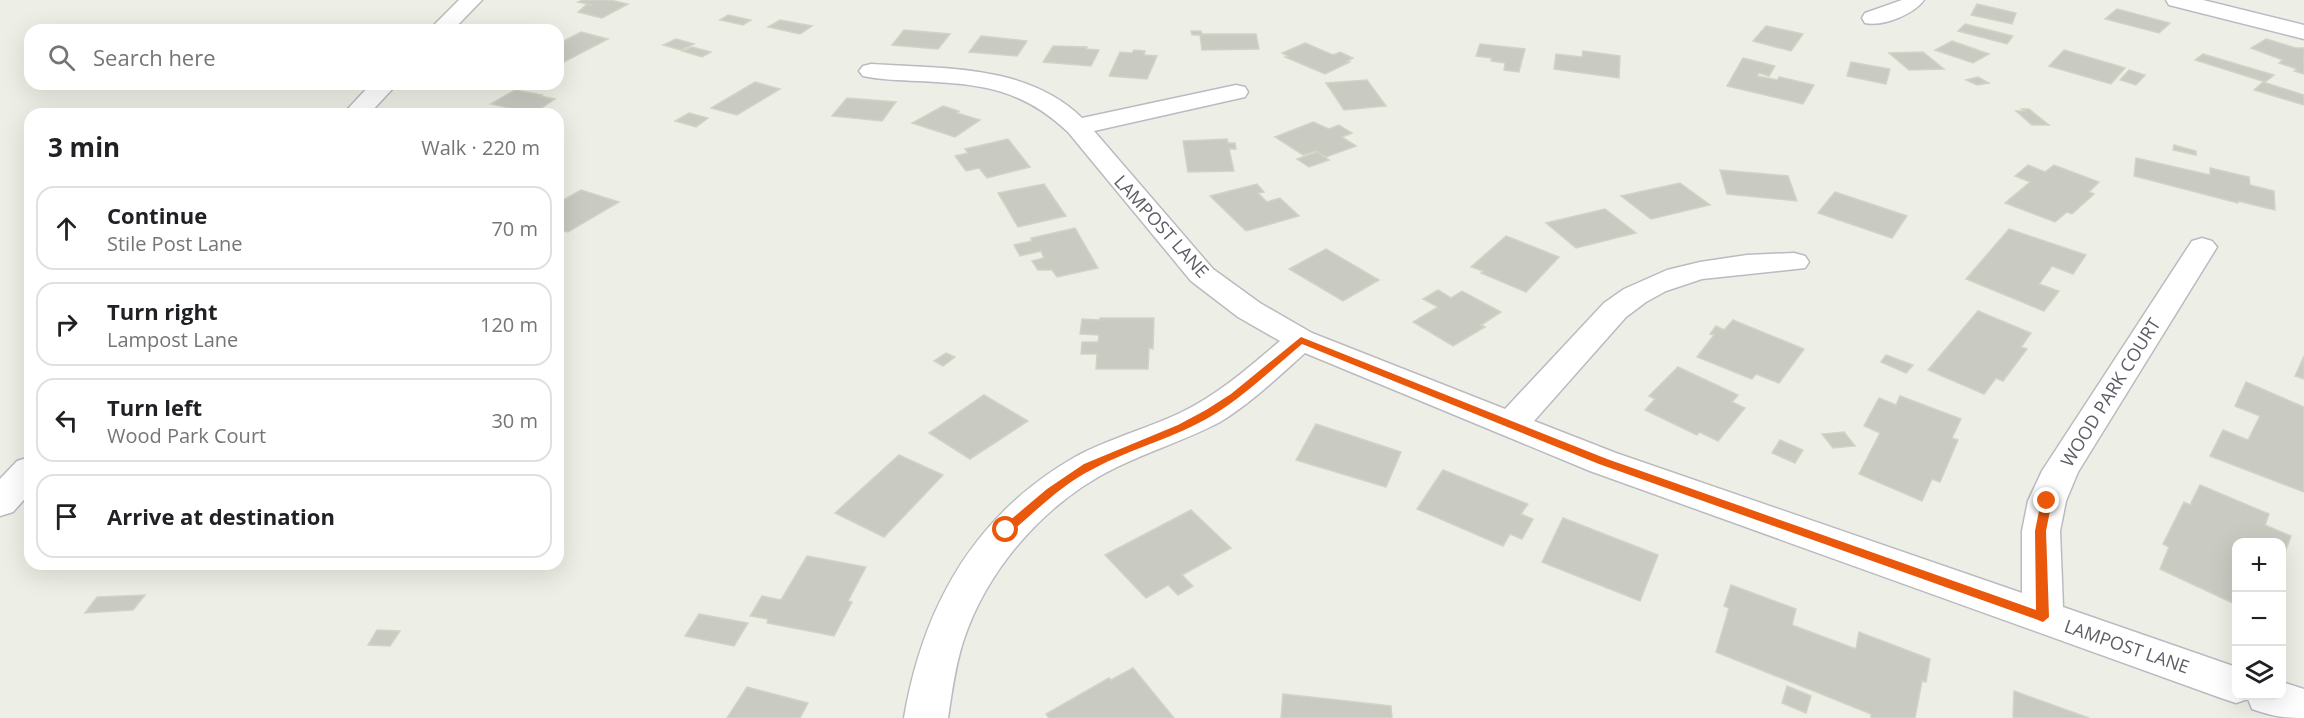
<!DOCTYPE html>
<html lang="en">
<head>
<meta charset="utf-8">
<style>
	body { margin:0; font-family:"Open Sans",sans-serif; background:#f2f2f2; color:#202124 }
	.controls { position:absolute; right:18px; bottom:18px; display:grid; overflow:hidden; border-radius:12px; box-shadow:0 6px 24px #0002 }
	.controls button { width:54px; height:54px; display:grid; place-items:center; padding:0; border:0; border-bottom:2px solid #e0e0e0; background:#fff; color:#202124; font:30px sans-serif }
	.stop { position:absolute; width:18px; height:18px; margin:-14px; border:4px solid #ea580c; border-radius:50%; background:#fff }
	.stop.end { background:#ea580c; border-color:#fff; box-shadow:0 2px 6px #0008 }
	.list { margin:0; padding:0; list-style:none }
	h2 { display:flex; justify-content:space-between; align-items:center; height:78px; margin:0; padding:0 24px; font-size:26px }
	h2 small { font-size:20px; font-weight:400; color:#757577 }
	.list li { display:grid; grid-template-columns:39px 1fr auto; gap:18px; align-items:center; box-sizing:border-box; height:84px; margin:0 12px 12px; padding:0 12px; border:2px solid #e0e0e0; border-radius:18px }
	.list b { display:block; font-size:22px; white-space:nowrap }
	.list p { margin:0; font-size:20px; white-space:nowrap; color:#757577 }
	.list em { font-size:20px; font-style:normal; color:#757577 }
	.icon { flex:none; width:33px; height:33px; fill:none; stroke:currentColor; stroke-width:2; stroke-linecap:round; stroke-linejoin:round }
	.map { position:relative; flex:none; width:2304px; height:718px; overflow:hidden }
	.search { position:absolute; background:#fff; box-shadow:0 6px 24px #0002; left:24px; top:24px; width:540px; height:66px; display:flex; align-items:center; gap:15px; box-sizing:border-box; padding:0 21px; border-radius:18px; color:#757577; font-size:22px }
	.panel { position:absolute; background:#fff; box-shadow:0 6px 24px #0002; left:24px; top:108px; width:540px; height:462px; border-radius:18px }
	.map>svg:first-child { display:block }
	.building { fill:#c9cac2; stroke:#d1d4c4; stroke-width:1.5 }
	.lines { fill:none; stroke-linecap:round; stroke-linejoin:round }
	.minor-casing { stroke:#bbbac1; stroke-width:3 }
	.minor { fill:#fff; fill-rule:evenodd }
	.route { fill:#ea580c }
	.labels { text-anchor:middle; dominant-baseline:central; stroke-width:4.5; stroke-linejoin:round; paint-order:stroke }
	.street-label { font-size:18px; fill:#5d5d66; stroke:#fff }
</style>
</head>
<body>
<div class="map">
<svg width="2304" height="718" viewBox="0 0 2304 718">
	<rect width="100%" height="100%" fill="#edefe6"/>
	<g class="building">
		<polygon points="583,0 610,0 628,4 602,18 578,12 586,5 592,5 578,2"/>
		<polygon points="1977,4 2016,13 2012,24 1971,15"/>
		<polygon points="2117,9 2170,23 2159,33 2105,19"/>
		<polygon points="728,15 751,20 743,25 720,20"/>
		<polygon points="780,20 812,26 800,34 768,27"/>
		<polygon points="1965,24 2013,36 2007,44 1958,31"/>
		<polygon points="1766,26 1803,34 1791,51 1753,41"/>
		<polygon points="904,30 950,34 938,49 892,45"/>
		<polygon points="1191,31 1201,31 1202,34 1256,34 1259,49 1202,50 1200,35 1192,35"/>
		<polygon points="581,32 608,39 558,65 558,44"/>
		<polygon points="981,36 1027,41 1017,56 969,52"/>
		<polygon points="676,39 694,44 681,50 663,45"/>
		<polygon points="2266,39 2296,48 2304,48 2304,74 2294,71 2297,69 2279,63 2283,60 2251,48"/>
		<polygon points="1952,41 1989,54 1973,63 1935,50"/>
		<polygon points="1305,43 1333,55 1340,52 1353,58 1347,61 1350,62 1325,74 1285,57 1288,56 1282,53"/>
		<polygon points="1480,44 1525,49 1519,72 1504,70 1505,63 1491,61 1492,58 1476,56"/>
		<polygon points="1053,46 1087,47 1086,49 1099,50 1091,66 1043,62"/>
		<polygon points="692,47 711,52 702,57 682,51"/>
		<polygon points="1134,50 1145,51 1144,55 1157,56 1147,79 1109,76 1120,52 1132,53"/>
		<polygon points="2064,50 2125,68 2111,84 2049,66"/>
		<polygon points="1583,51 1620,56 1619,78 1554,69 1556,54 1582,57"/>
		<polygon points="1923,52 1944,69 1909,70 1889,53"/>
		<polygon points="2203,54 2274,75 2265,82 2195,60"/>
		<polygon points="1743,58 1775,66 1769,76 1759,73 1757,76 1778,80 1779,77 1814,85 1803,104 1727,86"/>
		<polygon points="1851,62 1890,69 1886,84 1847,76"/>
		<polygon points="2129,70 2145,75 2136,85 2120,80"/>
		<polygon points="1978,77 1989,83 1977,85 1966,80"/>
		<polygon points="1367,80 1386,106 1344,110 1326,83"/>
		<polygon points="755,82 780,89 737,115 711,108"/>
		<polygon points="2263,82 2304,95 2304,105 2254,90"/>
		<polygon points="515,90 542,95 540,96 555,99 534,113 491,104"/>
		<polygon points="847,98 896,102 882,121 832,116"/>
		<polygon points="943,106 959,111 957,113 980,120 955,137 912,123"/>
		<polygon points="2022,109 2029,109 2049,125 2032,125 2016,111 2025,111"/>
		<polygon points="689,113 708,118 696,127 675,121"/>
		<polygon points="1313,122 1329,129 1339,125 1352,133 1342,137 1356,146 1326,157 1316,151 1303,155 1275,137"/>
		<polygon points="1008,139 1030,167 987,178 979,168 966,171 955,156 968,153 965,149"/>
		<polygon points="1227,139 1228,143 1235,143 1236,149 1229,149 1234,171 1188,172 1183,141"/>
		<polygon points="2174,145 2196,151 2196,155 2173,150"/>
		<polygon points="1317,152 1329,160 1309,167 1297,159"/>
		<polygon points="2136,158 2210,175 2210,168 2249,177 2250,185 2274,191 2275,210 2238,201 2238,203 2134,176"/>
		<polygon points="2028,165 2045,172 2054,165 2099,182 2089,192 2094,194 2072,214 2067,212 2055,222 2005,203 2030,182 2015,176"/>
		<polygon points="1720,170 1788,176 1797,201 1727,194"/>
		<polygon points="1680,183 1710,205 1651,219 1621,196"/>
		<polygon points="1044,184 1066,216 1018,227 998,193"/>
		<polygon points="1257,184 1264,192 1258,193 1267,202 1280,198 1299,216 1246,231 1210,196"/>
		<polygon points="581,190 619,202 568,232 558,230 558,203"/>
		<polygon points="1835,192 1907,216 1892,238 1818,213"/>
		<polygon points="1605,209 1636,233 1576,248 1546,223"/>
		<polygon points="1075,228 1098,268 1057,277 1052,270 1038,270 1032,261 1044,258 1041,251 1020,256 1014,245 1032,241 1031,238"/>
		<polygon points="2009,229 2086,255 2073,274 2052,266 2039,284 2059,291 2044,311 1966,279"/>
		<polygon points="1506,236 1559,257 1526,292 1481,273 1483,271 1471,267"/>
		<polygon points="1326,249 1379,280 1343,301 1289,269"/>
		<polygon points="1438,290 1451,298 1462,291 1501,312 1481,325 1485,327 1453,346 1413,322 1438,307 1423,299"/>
		<polygon points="1978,311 2031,333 2021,347 2027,349 2003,381 1996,378 1984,394 1928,370"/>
		<polygon points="1100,318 1154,318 1153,349 1149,348 1148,369 1096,369 1097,354 1081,354 1082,342 1098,342 1099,335 1080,334 1082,319 1100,320"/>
		<polygon points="1733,320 1804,349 1779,383 1756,374 1752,379 1697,357 1714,335 1710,334 1716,326 1724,330"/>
		<polygon points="946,353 955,357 943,366 934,361"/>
		<polygon points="1886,355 1913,365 1906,373 1881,362"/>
		<polygon points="2304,356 2304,379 2295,376"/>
		<polygon points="1678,367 1738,395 1732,402 1745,408 1718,441 1699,432 1697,435 1645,410 1655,399 1649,396"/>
		<polygon points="2246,382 2304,407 2304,492 2210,456 2223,430 2248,440 2260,416 2235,406"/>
		<polygon points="984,395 1028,421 970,459 929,433"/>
		<polygon points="1900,396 1961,419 1952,438 1958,440 1940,482 1932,479 1922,501 1859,474 1880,433 1864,426 1879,398 1896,405"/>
		<polygon points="1316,424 1401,452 1386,487 1296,460"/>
		<polygon points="1844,432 1855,446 1833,448 1822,434"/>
		<polygon points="1780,440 1803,450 1795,463 1772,453"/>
		<polygon points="899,455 943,475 884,537 835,513"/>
		<polygon points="1443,470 1528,504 1521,514 1533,519 1522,539 1510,534 1503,546 1417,509"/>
		<polygon points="2200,485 2269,514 2265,525 2291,536 2282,560 2282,542 2236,542 2235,604 2160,569 2169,547 2163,544 2184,502 2190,505"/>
		<polygon points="1191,510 1231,548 1182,575 1193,586 1178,595 1168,585 1146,598 1105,555"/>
		<polygon points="1563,518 1658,555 1640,601 1542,562"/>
		<polygon points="807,556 866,567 848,601 852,602 834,636 767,623 768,619 750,616 762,596 781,600"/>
		<polygon points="1731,585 1796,609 1792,625 1856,649 1859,632 1930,659 1926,682 1922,681 1915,718 1871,718 1871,714 1716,652 1729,608 1724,606"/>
		<polygon points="145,595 133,610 85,613 97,597"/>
		<polygon points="699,614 748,623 734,646 685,636"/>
		<polygon points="377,630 400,631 390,646 368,645"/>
		<polygon points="1133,668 1174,718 1049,718 1046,714 1109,678 1111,680"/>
		<polygon points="1787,686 1811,696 1806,713 1782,703"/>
		<polygon points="747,687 808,703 800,718 727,718"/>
		<polygon points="2014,691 2089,718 2017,718 2013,717"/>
		<polygon points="1283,694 1391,706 1392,718 1281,718"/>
	</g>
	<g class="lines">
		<g class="minor-casing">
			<g id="minor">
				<polygon points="459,0 482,0 453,30 429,30"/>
				<path d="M1902 0H1924C1914 14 1883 27 1865 23L1862 18 1865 13Z"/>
				<polygon points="2166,0 2203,0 2304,25 2304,39 2169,5"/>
				<path d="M871 64C943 69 1027 64 1082 118L1236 85 1245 87 1248 92 1245 97 1094 131 1213 269 1260 303 1312 333 1505 409 1604 303 1624 289 1667 270 1700 262 1747 255 1794 253 1805 256 1809 262 1805 268 1702 279 1666 291 1646 302 1626 317 1534 421 1616 453 2022 593V531L2028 501 2042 471 2192 241 2202 238 2212 241 2217 247 2078 472 2066 501 2060 531 2063 607 2236 667V696H2282V682L2304 689V718C2283 718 2272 716 2252 709L2248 699 2236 703 2221 698 1590 471 1305 353C1278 377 1251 403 1220 422 1186 440 1149 451 1115 468 1046 502 987 568 963 642 955 667 952 692 948 718H904C923 606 974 515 1075 457 1108 439 1146 429 1180 413 1218 395 1248 368 1280 341L1238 317 1191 281 1068 132C1021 88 981 84 918 81 900 80 881 80 863 76L859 71 863 66Z"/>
				<polygon points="371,84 397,84 369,114 343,114"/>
				<polygon points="30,457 30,493 13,512 0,516 0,479 17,461"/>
			</g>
		</g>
		<use href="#minor" class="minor"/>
	</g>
	<path class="route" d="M1301 337 1607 459 2036 610 2035 531 2041 501 2047 497 2051 498 2052 501 2046 531 2049 617 2043 622 2038 620 1599 464 1302 344C1273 368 1246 395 1213 415 1175 438 1132 448 1093 469 1062 484 1036 511 1010 533H1002V527L1047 489 1084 464 1178 425 1206 410 1231 394Z"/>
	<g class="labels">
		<g class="street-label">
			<text transform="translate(1162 226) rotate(48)">LAMPOST LANE</text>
			<text transform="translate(2110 392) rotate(-58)">WOOD PARK COURT</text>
			<text transform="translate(2127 646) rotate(19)">LAMPOST LANE</text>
		</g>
	</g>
</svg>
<div class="controls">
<button>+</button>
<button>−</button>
<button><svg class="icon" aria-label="layers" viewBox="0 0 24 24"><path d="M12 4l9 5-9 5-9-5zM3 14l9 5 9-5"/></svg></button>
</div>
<div class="stop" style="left:1006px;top:530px"></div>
<div class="stop end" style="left:2047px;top:501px"></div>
<div class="search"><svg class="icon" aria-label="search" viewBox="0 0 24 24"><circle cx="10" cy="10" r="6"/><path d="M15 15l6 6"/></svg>Search here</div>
<section class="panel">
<h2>3 min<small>Walk · 220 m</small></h2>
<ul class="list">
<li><svg class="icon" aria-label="ahead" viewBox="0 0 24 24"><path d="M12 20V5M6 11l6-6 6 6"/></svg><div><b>Continue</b><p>Stile Post Lane</p></div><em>70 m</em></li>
<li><svg class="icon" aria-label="right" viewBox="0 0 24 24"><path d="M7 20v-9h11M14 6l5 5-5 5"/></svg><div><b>Turn right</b><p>Lampost Lane</p></div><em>120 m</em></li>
<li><svg class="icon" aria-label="left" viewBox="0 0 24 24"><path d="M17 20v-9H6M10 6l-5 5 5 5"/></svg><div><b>Turn left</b><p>Wood Park Court</p></div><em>30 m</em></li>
<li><svg class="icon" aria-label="arrive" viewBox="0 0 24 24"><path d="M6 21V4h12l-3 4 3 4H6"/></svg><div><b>Arrive at destination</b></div></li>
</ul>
</section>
</div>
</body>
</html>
